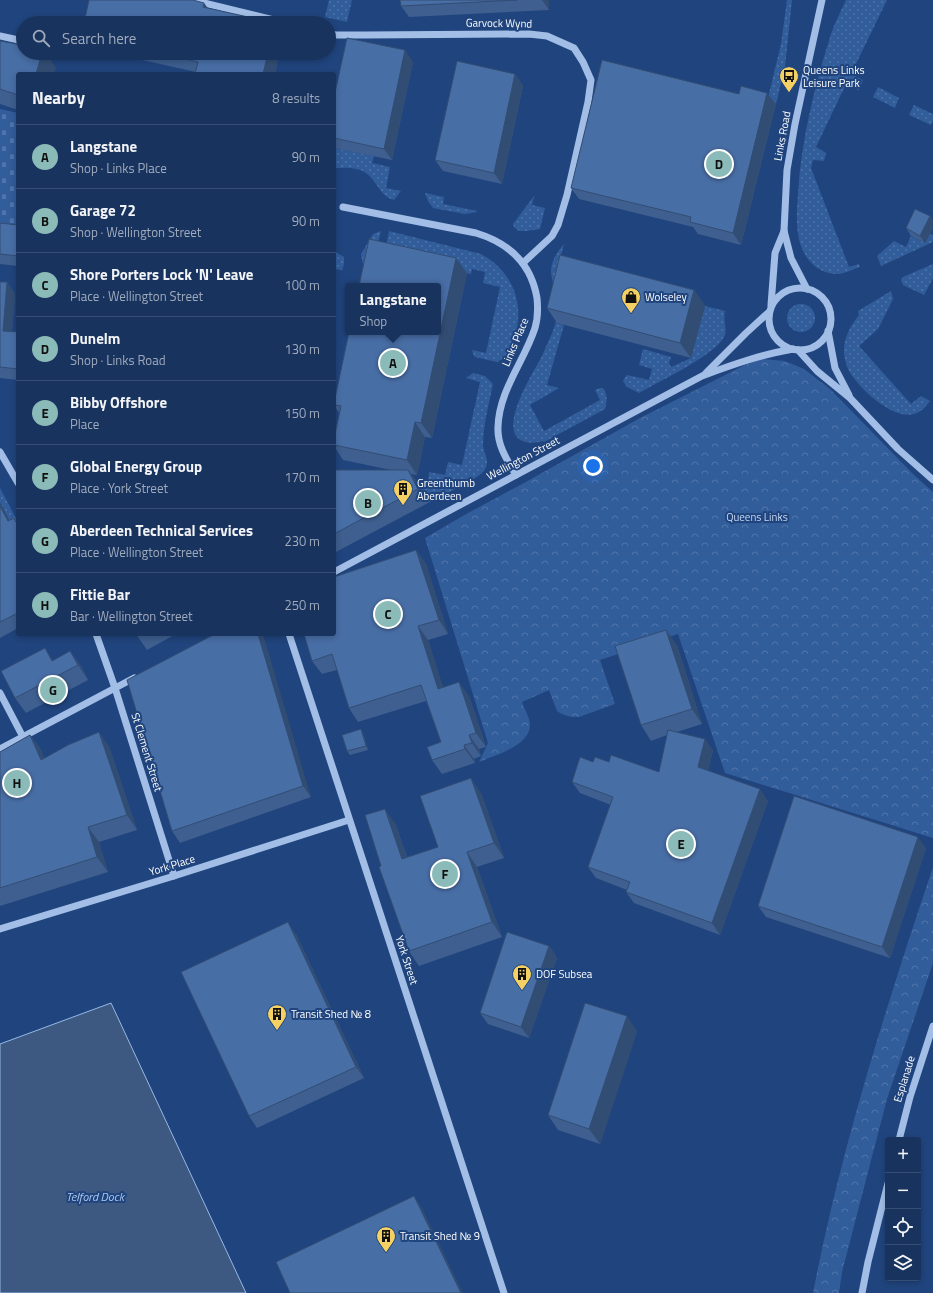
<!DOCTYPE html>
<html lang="en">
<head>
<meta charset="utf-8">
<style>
	body { margin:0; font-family:"Titillium Web",sans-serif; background:#253f67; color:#f1f3f6 }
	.controls { position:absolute; right:12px; bottom:12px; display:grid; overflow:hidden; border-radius:4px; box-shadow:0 2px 6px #0003 }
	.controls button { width:36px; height:36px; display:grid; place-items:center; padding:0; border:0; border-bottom:1px solid #364e73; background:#18335e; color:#f1f3f6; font:20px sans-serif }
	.you { position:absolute; left:593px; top:466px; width:14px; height:14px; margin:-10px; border:3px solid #fff; border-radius:50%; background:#1a73e8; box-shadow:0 0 0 6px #1a73e833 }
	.badge { display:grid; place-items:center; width:26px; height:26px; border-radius:50%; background:#8bbbb9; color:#111; font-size:13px; font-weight:700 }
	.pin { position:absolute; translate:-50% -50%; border:2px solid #fff; box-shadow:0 1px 4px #0006 }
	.popup { position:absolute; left:345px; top:283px; width:96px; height:52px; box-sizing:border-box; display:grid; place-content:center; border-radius:4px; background:#18335e; filter:drop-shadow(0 1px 3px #0005); font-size:13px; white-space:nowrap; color:#9faabc }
	.popup b { font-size:15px; color:#f1f3f6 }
	.popup::after { content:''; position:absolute; left:50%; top:100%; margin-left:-8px; border:8px solid transparent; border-top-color:#18335e }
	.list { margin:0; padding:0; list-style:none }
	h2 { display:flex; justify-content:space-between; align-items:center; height:52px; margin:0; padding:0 16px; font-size:17px }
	h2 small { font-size:13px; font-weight:400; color:#9faabc }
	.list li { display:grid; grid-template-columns:26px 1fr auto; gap:12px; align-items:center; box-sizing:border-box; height:64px; padding:0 16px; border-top:1px solid #364e73 }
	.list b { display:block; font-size:15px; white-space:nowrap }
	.list p { margin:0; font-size:13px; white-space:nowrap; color:#9faabc }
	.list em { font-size:13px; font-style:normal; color:#9faabc }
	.icon { flex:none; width:22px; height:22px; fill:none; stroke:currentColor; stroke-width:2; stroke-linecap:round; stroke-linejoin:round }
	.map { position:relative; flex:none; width:933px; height:1293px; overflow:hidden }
	.search { position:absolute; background:#18335e; box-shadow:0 2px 6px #0003; left:16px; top:16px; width:320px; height:44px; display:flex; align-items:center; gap:10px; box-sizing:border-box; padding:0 14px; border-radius:22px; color:#9faabc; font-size:15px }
	.panel { position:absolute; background:#18335e; box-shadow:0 2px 6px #0003; left:16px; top:72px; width:320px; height:564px; border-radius:4px }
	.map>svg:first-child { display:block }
	.grass { fill:url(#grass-dots) }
	.cemetery { fill:url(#cemetery-stones) }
	.park { fill:url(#park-crowns) }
	.water { fill:#3d5982; stroke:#96b9e8 }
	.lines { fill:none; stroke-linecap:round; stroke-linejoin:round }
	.minor { stroke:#a2bee7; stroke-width:7 }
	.wall { fill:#3e5f8f }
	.shaded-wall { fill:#324d74 }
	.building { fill:#486ea6; stroke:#324d74 }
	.labels { text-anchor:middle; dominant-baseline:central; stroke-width:4; stroke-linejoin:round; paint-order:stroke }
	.street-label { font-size:11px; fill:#fff; stroke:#20447d }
	.poi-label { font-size:11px; fill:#fff; stroke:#20447d; text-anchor:start }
	.park-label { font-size:11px; fill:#c6d9f5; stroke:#20447d }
	.water-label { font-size:12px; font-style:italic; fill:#aec9ef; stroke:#20447d }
</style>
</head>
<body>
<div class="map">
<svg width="933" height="1293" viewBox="0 0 933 1293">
	<defs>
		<pattern id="grass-dots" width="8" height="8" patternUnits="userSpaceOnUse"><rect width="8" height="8" fill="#325d9b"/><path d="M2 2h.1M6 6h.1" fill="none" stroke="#5175aa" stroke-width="1.8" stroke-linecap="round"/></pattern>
		<pattern id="cemetery-stones" width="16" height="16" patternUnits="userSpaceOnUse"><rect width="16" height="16" fill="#325d9b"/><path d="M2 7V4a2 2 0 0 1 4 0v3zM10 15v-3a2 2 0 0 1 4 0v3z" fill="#5175aa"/></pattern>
		<pattern id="park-crowns" width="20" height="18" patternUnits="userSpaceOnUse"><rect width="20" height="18" fill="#325d9b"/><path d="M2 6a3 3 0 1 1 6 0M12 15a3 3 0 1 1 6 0" fill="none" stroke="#5175aa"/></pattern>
	</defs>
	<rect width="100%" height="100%" fill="#20447d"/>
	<g class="grass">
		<polygon points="329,0 352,0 347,22 325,17"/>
		<polygon points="787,0 792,0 785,67 776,104 767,102 781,44"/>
		<path d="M846 0H887L851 74 863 80 859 90 846 84 816 147 826 153 824 161 813 160 811 168 849 267 859 264 860 267C853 269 846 273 839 274 816 275 801 256 798 234 796 221 797 207 798 194 801 140 815 85 831 34 835 22 841 11 846 0Z"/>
		<polygon points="878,87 899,98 895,108 873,97"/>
		<polygon points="914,105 933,114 933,121 931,125 909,115"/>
		<path d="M334 148 374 156 372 163 390 167 386 188 401 191 394 200C377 196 376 172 356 169 349 167 341 168 334 168Z"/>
		<polygon points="425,193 444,197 443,204 477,211 477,212 465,214 433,208 428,201"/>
		<polygon points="534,196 532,205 545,208 540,229 526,231 519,231 514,227 513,224"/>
		<polygon points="381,231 372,267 363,265 361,254 373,234"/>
		<path d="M389 231 481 254C515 272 527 310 512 343 508 352 506 359 497 362L475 357 474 356 472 350 486 353 500 287 483 283 485 272 472 269 471 274 384 256Z"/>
		<polygon points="930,234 933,235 933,242 881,266 877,256 894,241 906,247 911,236 925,243"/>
		<path d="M564 244 559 262 572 266 557 323 564 325 547 385 559 388 530 405 544 431 600 400 595 390 600 388H603C608 394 607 402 605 409L544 442 543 441C535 443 526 444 519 439 500 424 534 371 542 356 546 346 552 335 555 325 558 312 558 301 555 289 553 283 551 277 551 271 551 261 558 251 564 244Z"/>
		<polygon points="334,251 344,257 344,264 342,270 334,269"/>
		<polygon points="933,264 933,278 924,295 903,285 901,280 903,277"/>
		<path d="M891 291 893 299 878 329 859 346 911 404 921 396 930 401C925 407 922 412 914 414 892 420 857 387 848 369 846 365 845 359 844 354 843 339 850 326 859 315L858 311Z"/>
		<circle cx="801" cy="318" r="14"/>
		<path d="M705 306 725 311C723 320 727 328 725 335 718 354 658 382 639 393L627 387 623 381 624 379 627 375 649 380 652 369 639 365 643 349 671 357 669 363 671 367 691 358Z"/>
		<path d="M473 373 485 376 493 384C489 404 483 425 483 445 484 455 491 461 484 471 478 479 439 497 428 503L421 490 426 487 423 481 428 482 429 472 445 475 448 462 462 465 480 382 466 378Z"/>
		<polygon points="0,488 18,522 18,532 16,533 0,502"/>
	</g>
	<polygon class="cemetery" points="0,109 18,113 18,232 0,229"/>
	<g class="park">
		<path d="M762 359 785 361 804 369 830 389 913 474 933 492V838L725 773 678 634 600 660 615 704 579 717C571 717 564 716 557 711L549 690 522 702C524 709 530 717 530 725 530 746 495 755 479 762L488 743 425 538 468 513 524 483 640 418 745 365Z"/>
		<path d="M933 867V963L887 1099 842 1272 839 1293H813C841 1148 886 1007 933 867Z"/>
	</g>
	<polygon class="water" points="111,1003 246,1293 0,1293 0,1044"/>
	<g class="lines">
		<g class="minor">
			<polyline points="192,0 286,23"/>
			<polyline points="329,34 336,35 365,35 529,34 547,36 574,48 583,62 591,80 588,102 567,195 558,225 552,236 523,263"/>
			<polyline points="0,36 23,41"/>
			<path d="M343 207 476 233C509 243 531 263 537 298 538 308 538 318 535 328 524 362 499 390 498 427 497 445 507 460 516 475"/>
			<circle cx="800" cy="319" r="31"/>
			<polyline points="807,289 791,258 784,231 787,170 795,124 822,0"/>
			<polyline points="771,305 775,253 784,231"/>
			<polyline points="828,331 835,368 849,395"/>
			<polyline points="798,350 817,371 850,398 898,449 933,480"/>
			<polyline points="706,373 746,333 769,312"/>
			<polyline points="0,452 18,483"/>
			<path d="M334 572 702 376C734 364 760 355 793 349"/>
			<polyline points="96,634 115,688 174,876"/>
			<polyline points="289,634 504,1293"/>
			<polyline points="0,693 23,737"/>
			<polyline points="0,749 134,678"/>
			<polyline points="0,929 174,876 349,820"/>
			<polyline points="899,1140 910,1097 933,1026"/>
			<polyline points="862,1293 868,1262 888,1183"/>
		</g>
	</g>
	<g class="wall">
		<polygon points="400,0 549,0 549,10 409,17 401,6"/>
		<polygon points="0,41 56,68 18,74 18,110 0,104"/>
		<polygon points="111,53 279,53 275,74 195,74 196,72"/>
		<polygon points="413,62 392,160 334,148 334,97"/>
		<polygon points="515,74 523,86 502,184 443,171 435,160"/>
		<polygon points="767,93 776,104 741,245 698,234 693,227 579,199 571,188 739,94"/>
		<polygon points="930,216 933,221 933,228 925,243 911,236 906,228"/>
		<polygon points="0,223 18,225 18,266 0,264"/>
		<polygon points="456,258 467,273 432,438 425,437 417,475 411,474 418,483 428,503 334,553 334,470 391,470 343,460 334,446 334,439 339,413 334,405 334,403"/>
		<polygon points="0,282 7,282 15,294 12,332 18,332 18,380 0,378"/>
		<polygon points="694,290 705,306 691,358 557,323 547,308"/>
		<polygon points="0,502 10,520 18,524 18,628 0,638"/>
		<polygon points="416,550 426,564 448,634 428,640 443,688 469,696 486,747 479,749 481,756 474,759 475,763 442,774 432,760 441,742 426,701 358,722 349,708 337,670 322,674 312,661"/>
		<polygon points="136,634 176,634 147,650"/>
		<polygon points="215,634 311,797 180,843 172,831"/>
		<polygon points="677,645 702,724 677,732 713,750 708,771 768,801 720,935 634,903 626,892 627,890 596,878 588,867 611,805 580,793 572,782 593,762 659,772 667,735 651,741 641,725"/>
		<polygon points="70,651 81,666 88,680 26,713 15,698"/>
		<polygon points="363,733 368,750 350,755 347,751"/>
		<polygon points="30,735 41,750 44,758 109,746 137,830 99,842 108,872 0,906 0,752"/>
		<polygon points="481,793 504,858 477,867 502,937 419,966 409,951 381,866 395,823 407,857 438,847"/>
		<polygon points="926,848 890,958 766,917 758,906"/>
		<polygon points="296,934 364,1078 257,1128 249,1116"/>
		<polygon points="549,946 557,958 529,1038 488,1024 480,1013"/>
		<polygon points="637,1031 600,1144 558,1130 548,1115"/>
	</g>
	<g class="shaded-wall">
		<polygon points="542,0 549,0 549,10"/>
		<polygon points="204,3 213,15 203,7"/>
		<polygon points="405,50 413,62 392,160 384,149"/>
		<polygon points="42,53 46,53 56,68 54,74 36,74"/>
		<polygon points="268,53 279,53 275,74 263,74"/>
		<polygon points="515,74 523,86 502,184 494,173"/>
		<polygon points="767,93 776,104 741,245 733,233"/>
		<polygon points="930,216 933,221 933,228 925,243 920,236"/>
		<polygon points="456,258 467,273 432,438 421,423"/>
		<polygon points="7,282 15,294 11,343 3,331"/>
		<polygon points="694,290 705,306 691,358 680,343"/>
		<polygon points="415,422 425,437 417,475 407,460"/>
		<polygon points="408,470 418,483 428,503 418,489"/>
		<polygon points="0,502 16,533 8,521 0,506"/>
		<polygon points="416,550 426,564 448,634 439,620"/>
		<polygon points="418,626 428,640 448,703 438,689"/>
		<polygon points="666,630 677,645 702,724 692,709"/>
		<polygon points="258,634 263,634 311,797 303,786"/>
		<polygon points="45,648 55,663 52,661"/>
		<polygon points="70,651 81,666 88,680 78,665"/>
		<polygon points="459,682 469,696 486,747 476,733"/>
		<polygon points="361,729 363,733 368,750 366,746"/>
		<polygon points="99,732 109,746 137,830 127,815"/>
		<polygon points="30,735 41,750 52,775 41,760"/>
		<polygon points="469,735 479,749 481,756 472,743"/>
		<polygon points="705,739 713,750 706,778 698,767"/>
		<polygon points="464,745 474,759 475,763 465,749"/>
		<polygon points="471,778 481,793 504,858 494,843"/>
		<polygon points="760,789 768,801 720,935 712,923"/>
		<polygon points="385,809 395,823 412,873 402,859"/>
		<polygon points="88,827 99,842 108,872 97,857"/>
		<polygon points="918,837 926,848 890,958 882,947"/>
		<polygon points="467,852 477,867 502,937 492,922"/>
		<polygon points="288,922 296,934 364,1078 356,1067"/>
		<polygon points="549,946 557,958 529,1038 521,1027"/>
		<polygon points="627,1016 637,1031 600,1144 589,1129"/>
		<polygon points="414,1196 422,1208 463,1293 461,1293"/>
	</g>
	<g class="building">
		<polygon points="89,0 193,0 204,3 203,7 275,23 84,23"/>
		<polygon points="400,0 517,0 401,6"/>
		<polygon points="347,38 405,50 384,149 334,138 334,97"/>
		<polygon points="0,41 23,45 23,53 42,53 36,74 18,74 18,95 0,89"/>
		<polygon points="158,53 268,53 263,74 195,74 198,62"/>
		<polygon points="602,60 739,94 741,86 767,93 733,233 690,222 691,217 571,188"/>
		<polygon points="457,61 515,74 494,173 435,160"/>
		<polygon points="915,209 930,216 920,236 906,228"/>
		<polygon points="0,223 18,225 18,256 0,254"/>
		<polygon points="369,239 456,258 421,423 415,422 407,460 334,445 334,439 341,406 334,405 334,403 349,332 438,332 438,286 359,286"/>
		<polygon points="560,255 694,290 680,343 547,308"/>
		<polygon points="0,282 7,282 3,331 18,332 18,369 0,367"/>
		<polygon points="334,470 408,470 418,489 334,534"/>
		<polygon points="0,506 8,521 14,518 18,526 18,613 0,622"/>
		<polygon points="416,550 439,620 418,626 438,689 459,682 476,733 469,735 472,743 464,745 465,749 432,760 427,747 441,742 421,685 349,708 332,654 312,661 304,634 334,634 334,577"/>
		<polygon points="666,630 692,709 641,725 615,646"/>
		<polygon points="215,634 258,634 303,786 172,831 127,680"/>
		<polygon points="45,648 52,661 70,651 78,665 15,698 1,671"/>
		<polygon points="361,729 366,746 347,751 342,735"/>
		<polygon points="668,730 705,739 698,767 760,789 712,923 626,892 630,882 588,867 613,797 572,782 580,757 593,762 595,757 609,762 611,755 659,772"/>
		<polygon points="99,732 127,815 88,827 97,857 0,888 0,752 30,735 41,760 68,745"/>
		<polygon points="471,778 494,843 467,852 492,922 409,951 379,867 381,866 365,815 385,809 402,859 438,847 420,796"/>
		<polygon points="794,796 918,837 882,947 758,906"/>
		<polygon points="288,922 356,1067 249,1116 181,972"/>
		<polygon points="507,932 549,946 521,1027 480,1013"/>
		<polygon points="585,1003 627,1016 589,1129 548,1115"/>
		<polygon points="414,1196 461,1293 290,1293 276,1262"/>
	</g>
	<defs>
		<g id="bus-pin" transform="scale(1)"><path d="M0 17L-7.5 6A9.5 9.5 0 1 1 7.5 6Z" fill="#f5d163" stroke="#20447d"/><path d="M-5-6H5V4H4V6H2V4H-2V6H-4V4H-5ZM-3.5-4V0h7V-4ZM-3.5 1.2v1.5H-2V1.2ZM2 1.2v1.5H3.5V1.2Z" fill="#111"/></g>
		<g id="shop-pin" transform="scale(1)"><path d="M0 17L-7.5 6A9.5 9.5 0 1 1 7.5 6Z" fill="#f5d163" stroke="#20447d"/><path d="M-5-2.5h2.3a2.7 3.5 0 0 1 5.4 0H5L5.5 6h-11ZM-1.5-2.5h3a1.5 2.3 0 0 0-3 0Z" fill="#111"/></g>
		<g id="building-pin" transform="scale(1)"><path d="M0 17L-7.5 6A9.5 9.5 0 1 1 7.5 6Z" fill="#f5d163" stroke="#20447d"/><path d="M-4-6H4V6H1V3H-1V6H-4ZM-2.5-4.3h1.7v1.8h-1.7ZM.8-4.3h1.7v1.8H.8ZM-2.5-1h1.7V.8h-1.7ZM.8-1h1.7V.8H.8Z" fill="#111"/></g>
	</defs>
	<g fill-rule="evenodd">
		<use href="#bus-pin" x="789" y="76"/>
		<use href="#shop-pin" x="631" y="297"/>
		<use href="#building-pin" x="403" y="489"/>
		<use href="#building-pin" x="522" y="974"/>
		<use href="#building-pin" x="277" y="1014"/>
		<use href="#building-pin" x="386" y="1236"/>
	</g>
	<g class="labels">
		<g class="street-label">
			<text transform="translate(499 23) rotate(1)">Garvock Wynd</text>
			<text transform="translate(782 136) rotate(-79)">Links Road</text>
			<text transform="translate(515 342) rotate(-67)">Links Place</text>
			<text transform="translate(523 458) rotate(-28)">Wellington Street</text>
			<text transform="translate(147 752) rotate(73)">St Clement Street</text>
			<text transform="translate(172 865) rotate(-17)">York Place</text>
			<text transform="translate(407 960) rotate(72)">York Street</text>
			<text transform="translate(904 1079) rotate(-73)">Esplanade</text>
		</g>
		<g class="poi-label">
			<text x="803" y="70">Queens Links<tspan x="803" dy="13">Leisure Park</tspan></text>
			<text x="645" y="297">Wolseley</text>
			<text x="417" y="483">Greenthumb<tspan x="417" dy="13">Aberdeen</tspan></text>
			<text x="536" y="974">DOF Subsea</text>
			<text x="291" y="1014">Transit Shed № 8</text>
			<text x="400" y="1236">Transit Shed № 9</text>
		</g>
		<g class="park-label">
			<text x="757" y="517">Queens Links</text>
		</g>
		<g class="water-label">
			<text x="95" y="1196">Telford Dock</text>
		</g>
	</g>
</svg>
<div class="controls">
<button>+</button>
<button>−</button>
<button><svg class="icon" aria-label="locate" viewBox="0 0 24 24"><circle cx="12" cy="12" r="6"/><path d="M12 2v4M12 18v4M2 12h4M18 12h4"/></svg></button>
<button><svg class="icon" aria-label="layers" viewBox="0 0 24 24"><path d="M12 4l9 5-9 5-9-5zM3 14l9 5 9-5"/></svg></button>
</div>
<div class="you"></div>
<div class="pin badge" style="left:393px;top:363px">A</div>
<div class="popup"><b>Langstane</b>Shop</div>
<div class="pin badge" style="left:368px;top:503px">B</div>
<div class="pin badge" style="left:388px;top:614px">C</div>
<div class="pin badge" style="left:719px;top:164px">D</div>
<div class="pin badge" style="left:681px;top:844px">E</div>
<div class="pin badge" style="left:445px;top:874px">F</div>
<div class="pin badge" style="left:53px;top:690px">G</div>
<div class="pin badge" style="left:17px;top:783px">H</div>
<div class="search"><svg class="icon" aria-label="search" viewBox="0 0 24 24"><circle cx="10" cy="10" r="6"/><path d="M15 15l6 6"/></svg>Search here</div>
<section class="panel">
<h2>Nearby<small>8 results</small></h2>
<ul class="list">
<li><span class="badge">A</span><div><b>Langstane</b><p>Shop · Links Place</p></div><em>90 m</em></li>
<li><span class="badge">B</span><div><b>Garage 72</b><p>Shop · Wellington Street</p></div><em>90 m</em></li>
<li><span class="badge">C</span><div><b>Shore Porters Lock 'N' Leave</b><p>Place · Wellington Street</p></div><em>100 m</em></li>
<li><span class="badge">D</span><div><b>Dunelm</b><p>Shop · Links Road</p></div><em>130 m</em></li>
<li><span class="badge">E</span><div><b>Bibby Offshore</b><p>Place</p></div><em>150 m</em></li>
<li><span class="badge">F</span><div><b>Global Energy Group</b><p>Place · York Street</p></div><em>170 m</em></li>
<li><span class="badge">G</span><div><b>Aberdeen Technical Services</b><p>Place · Wellington Street</p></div><em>230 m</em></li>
<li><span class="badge">H</span><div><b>Fittie Bar</b><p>Bar · Wellington Street</p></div><em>250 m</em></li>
</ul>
</section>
</div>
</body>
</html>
